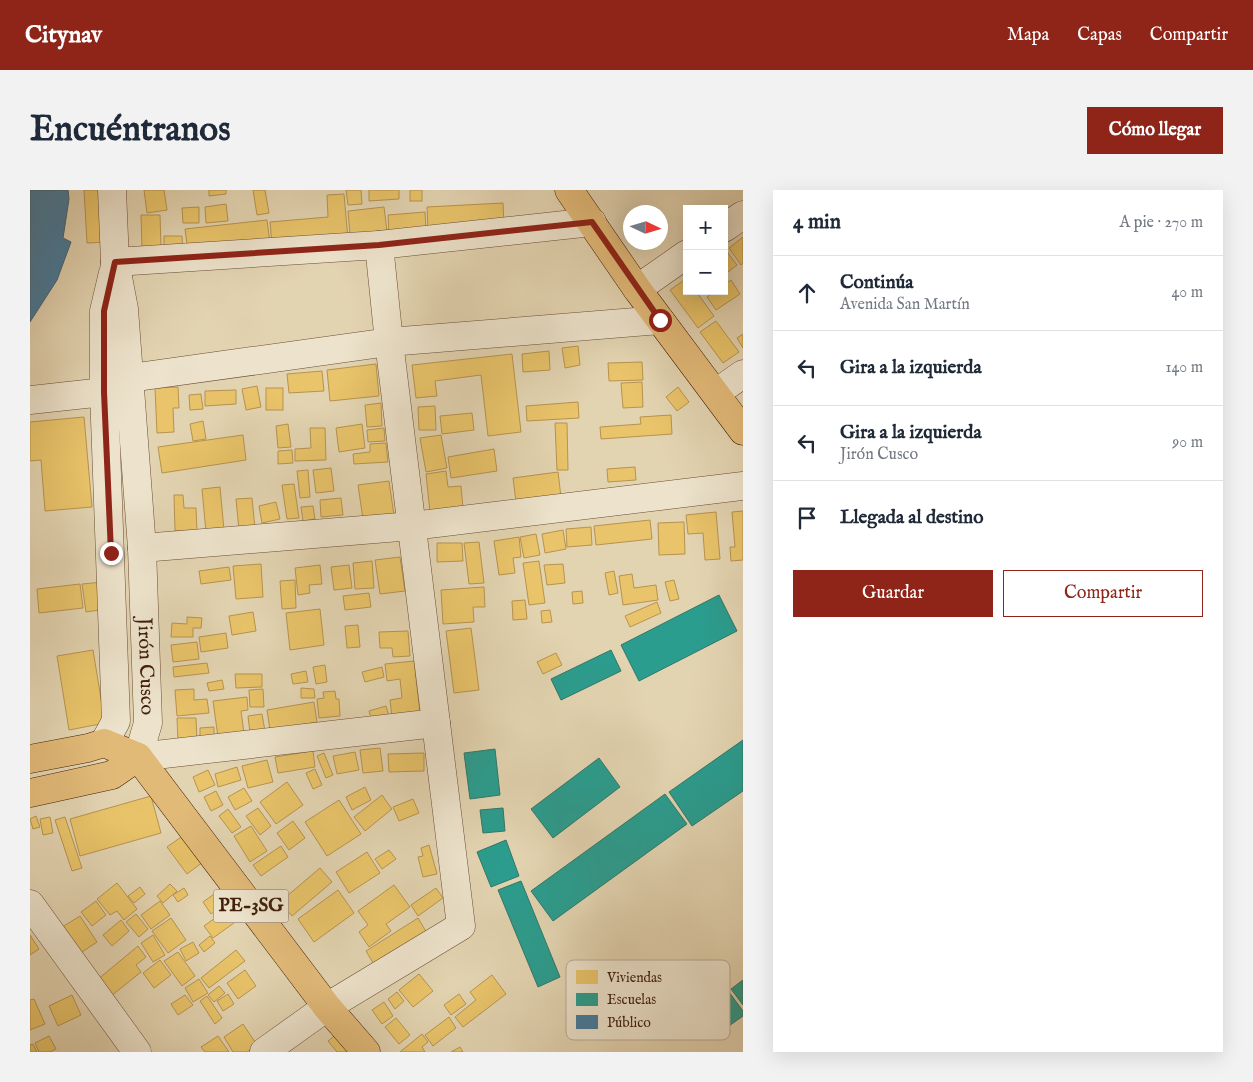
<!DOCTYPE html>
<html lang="es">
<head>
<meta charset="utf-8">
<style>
	body { margin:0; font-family:"IM FELL English",serif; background:#f2f2f3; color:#1f2937 }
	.controls { position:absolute; right:15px; top:15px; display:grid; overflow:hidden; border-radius:0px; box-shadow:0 5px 20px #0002 }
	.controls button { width:45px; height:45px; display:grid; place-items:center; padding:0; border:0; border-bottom:1px solid #e0e1e3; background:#fff; color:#1f2937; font:25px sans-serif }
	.compass { position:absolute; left:593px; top:15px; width:45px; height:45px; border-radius:50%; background:#fff; box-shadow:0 5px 20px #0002; rotate:94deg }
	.stop { position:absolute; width:15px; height:15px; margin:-11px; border:4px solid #8f2418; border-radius:50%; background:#fff }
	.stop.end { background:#8f2418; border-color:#fff; box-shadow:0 1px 5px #0008 }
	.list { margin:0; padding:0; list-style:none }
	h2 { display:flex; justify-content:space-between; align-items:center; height:65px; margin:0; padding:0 20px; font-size:21px }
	h2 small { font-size:16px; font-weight:400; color:#747a83 }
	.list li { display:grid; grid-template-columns:32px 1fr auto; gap:15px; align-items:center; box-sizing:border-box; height:75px; padding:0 20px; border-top:1px solid #e0e1e3 }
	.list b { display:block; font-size:19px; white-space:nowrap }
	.list p { margin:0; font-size:16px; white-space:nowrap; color:#747a83 }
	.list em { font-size:16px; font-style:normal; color:#747a83 }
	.actions { display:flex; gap:10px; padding:15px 20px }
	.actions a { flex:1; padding:11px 0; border:1px solid #8f2418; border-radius:0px; text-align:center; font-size:18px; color:#8f2418 }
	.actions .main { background:#8f2418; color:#fff }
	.icon { flex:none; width:28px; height:28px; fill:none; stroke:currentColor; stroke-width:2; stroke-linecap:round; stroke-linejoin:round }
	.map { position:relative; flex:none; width:713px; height:862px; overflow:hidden; border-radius:0px }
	header { display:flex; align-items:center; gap:30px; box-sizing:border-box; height:70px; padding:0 25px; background:#8f2418; color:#fff }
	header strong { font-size:24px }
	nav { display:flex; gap:28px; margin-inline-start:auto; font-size:18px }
	.intro { display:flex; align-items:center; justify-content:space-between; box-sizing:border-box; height:120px; padding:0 30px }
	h1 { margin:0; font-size:35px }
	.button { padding:12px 22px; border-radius:0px; background:#8f2418; color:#fff; font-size:18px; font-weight:700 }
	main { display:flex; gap:30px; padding:0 30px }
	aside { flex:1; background:#fff; border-radius:0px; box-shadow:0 5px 20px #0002 }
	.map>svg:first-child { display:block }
	.homes { fill:#e9c46a; stroke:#b7934e }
	.schools { fill:#2a9d8f; stroke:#317868 }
	.public { fill:#457b9d; stroke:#446072 }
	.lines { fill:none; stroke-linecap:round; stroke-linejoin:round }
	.minor-casing { stroke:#6a4d35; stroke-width:29 }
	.major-casing { stroke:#41200c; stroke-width:29 }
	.minor { stroke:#ede3cc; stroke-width:28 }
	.major { stroke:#e2ba78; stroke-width:28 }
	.route { stroke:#8f2418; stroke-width:6 }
	.labels { text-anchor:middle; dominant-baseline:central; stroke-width:5; stroke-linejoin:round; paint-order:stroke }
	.shield { fill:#ede3cc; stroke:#755a46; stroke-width:1 }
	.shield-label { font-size:19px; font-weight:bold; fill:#41200c }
	.street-label { font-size:20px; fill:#41200c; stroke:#ede3cc }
	.key { fill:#ede3cc; stroke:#b9a892; stroke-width:1 }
	.key-label { font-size:14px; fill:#41200c }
</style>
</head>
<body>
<header>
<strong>Citynav</strong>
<nav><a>Mapa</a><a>Capas</a><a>Compartir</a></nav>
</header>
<div class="intro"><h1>Encuéntranos</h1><a class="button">Cómo llegar</a></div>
<main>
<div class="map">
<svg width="713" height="862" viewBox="0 0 713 862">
	<rect width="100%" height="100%" fill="#e3d4b1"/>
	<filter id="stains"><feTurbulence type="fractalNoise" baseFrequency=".004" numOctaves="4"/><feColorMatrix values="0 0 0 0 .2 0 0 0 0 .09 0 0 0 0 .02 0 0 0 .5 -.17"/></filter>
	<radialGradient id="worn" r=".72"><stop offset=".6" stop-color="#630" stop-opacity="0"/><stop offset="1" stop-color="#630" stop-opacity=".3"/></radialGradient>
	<g class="homes">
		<polygon points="54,0 77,0 80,52 57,53"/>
		<polygon points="114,0 134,0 137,20 117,23"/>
		<polygon points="179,0 196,0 196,4 179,6"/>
		<polygon points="223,0 235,0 239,23 227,25"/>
		<polygon points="316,0 331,0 332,14 318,15"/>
		<polygon points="339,0 369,0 369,9 339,11"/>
		<rect x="380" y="0" width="12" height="11"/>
		<polygon points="314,4 318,49 242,55 240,32 298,27 297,5"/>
		<polygon points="473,13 474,35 398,40 397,17"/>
		<polygon points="196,14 198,31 176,33 175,17"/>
		<polygon points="169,17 169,33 153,33 152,18"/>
		<polygon points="354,17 357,41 320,45 318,21"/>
		<polygon points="395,22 396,41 359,44 358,25"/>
		<polygon points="111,25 130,25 131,58 112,59"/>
		<polygon points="237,30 240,53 158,62 155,39"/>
		<polygon points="134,46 152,46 153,63 134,64"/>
		<polygon points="713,47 713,73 711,75 699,58"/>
		<polygon points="695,59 707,75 694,85 694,60"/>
		<polygon points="657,88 657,101 672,101 668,104 684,126 668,138 640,100"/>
		<polygon points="701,90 710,104 686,120 677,107 685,101 694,101 694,95"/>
		<polygon points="686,131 709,162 693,173 670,142"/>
		<polygon points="713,144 713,158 707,148"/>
		<polygon points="548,156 550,175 535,178 532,158"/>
		<polygon points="519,161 520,180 493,182 492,164"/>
		<polygon points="482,164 491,242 458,246 451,185 405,191 407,206 386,208 382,175"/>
		<polygon points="612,172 613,190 579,191 578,173"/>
		<polygon points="346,174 349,206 300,211 297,180"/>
		<polygon points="292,181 294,201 259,203 257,184"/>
		<polygon points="612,192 613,217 593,218 591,193"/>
		<polygon points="227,196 231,217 216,220 212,199"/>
		<polygon points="148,197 149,218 143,218 144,242 127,243 125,198"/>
		<polygon points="648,197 659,212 647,221 636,207"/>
		<rect x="236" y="198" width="17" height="22"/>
		<polygon points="206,200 206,214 175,216 175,201"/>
		<polygon points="171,204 173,219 160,220 159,205"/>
		<polygon points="548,212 549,228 497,231 496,216"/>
		<polygon points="351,213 352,236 337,237 335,215"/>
		<polygon points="405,216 406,240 389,240 388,217"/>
		<polygon points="442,223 444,240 412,244 410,226"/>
		<polygon points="641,225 642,244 571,249 570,237 611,234 610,227"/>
		<polygon points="54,227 62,317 15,321 11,270 0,271 0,232"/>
		<polygon points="173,231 176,249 163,251 160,234"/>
		<polygon points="525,233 537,233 538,280 527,280"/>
		<polygon points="258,234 261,257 248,258 246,236"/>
		<polygon points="332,234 335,258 309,262 306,238"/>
		<polygon points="280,238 295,238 296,270 265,271 265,259 281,258"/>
		<polygon points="354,238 355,251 338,252 337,240"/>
		<polygon points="213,245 216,270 132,283 128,257"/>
		<polygon points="411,245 417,278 396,282 390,248"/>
		<polygon points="356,253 358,272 324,274 323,264 340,262 340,254"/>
		<polygon points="464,259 467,281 421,288 418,267"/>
		<polygon points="262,260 263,273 248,274 248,261"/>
		<polygon points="605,277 606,290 578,292 577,279"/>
		<polygon points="301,278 304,301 286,303 283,280"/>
		<polygon points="278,280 280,307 270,308 267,281"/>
		<polygon points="416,281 418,297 431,296 433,318 400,322 396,284"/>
		<polygon points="528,282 531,307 486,312 483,288"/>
		<polygon points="359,291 365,332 334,336 328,295"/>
		<polygon points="264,294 269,328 257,329 252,295"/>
		<polygon points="190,297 194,340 176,342 172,299"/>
		<polygon points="144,305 153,305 154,318 166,318 167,341 145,341"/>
		<polygon points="222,308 226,349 210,350 206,309"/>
		<polygon points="311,308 313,325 291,327 290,310"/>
		<polygon points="246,312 250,329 232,333 229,316"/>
		<polygon points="283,316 285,329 273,331 271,317"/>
		<polygon points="713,321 713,370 701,371 700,357 705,357 702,322"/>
		<polygon points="686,322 690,369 675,370 673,343 658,344 656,325"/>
		<polygon points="620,330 622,349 566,355 564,336"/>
		<polygon points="654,332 655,364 629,365 628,333"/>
		<polygon points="561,337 562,355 537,357 536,339"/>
		<polygon points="533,340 536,359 515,363 512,344"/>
		<polygon points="506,344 510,365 494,368 490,347"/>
		<polygon points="489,347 491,367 483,368 485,383 469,385 464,351"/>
		<polygon points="449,352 454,393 439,394 434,353"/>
		<polygon points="407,353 432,353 433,371 407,372"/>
		<polygon points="370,367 375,401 350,404 345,370"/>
		<polygon points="342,371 344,398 325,399 323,373"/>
		<polygon points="509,371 515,413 499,415 493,373"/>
		<polygon points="231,374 233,407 206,409 203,376"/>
		<polygon points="533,374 535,393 517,395 514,375"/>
		<polygon points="290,375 292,394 279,395 280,403 268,405 265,378"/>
		<polygon points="319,375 322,398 304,400 301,377"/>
		<polygon points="199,377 201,390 171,394 169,381"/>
		<polygon points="584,381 588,403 579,405 575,383"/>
		<polygon points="602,384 604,398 626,395 628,410 593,415 589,386"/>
		<polygon points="265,390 266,418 252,419 250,391"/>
		<polygon points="644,390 649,409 640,411 635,392"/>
		<polygon points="73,392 76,419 56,422 52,394"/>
		<polygon points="50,394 53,418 9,423 7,399"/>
		<polygon points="454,397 455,417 443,417 444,432 413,434 411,400"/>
		<polygon points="552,401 553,413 543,414 542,402"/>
		<polygon points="339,403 341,417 315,420 313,406"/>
		<polygon points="495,410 497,429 483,430 482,411"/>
		<polygon points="627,412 631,423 600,437 595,426"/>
		<polygon points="290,419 294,455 260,460 256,423"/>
		<polygon points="520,420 522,432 512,433 511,421"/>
		<polygon points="223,422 226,441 202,445 199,426"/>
		<polygon points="157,427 172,428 171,438 163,438 163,447 141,447 142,433 157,434"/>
		<polygon points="328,435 330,457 317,458 315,436"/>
		<polygon points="441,438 449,500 424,503 416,441"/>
		<polygon points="378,441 380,466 363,467 362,458 350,458 349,442"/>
		<polygon points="196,443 198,458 171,462 169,447"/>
		<polygon points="167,452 169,469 143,472 141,455"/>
		<polygon points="63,460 75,533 39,540 27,466"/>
		<polygon points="526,463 532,475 513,484 507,472"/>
		<polygon points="384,471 390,523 362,527 360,510 372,508 370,489 357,491 355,474"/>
		<polygon points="177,473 179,483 144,487 143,477"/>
		<polygon points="295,475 297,492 286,494 283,477"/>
		<polygon points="352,477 354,487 335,492 332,482"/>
		<polygon points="276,481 278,492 263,494 261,484"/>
		<polygon points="205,484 232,484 232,497 206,498"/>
		<polygon points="192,490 194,499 179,501 177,493"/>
		<polygon points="271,498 284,499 285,508 271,508"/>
		<polygon points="164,499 164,510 177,509 179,523 147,526 145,500"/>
		<polygon points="233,499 234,517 220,517 219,500"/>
		<polygon points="305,501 306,509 309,509 310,526 289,528 287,509 294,508 293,502"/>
		<polygon points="217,507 218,520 211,521 214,543 188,547 183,511"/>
		<polygon points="284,512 287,532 240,540 237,520"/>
		<polygon points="356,516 361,533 344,539 339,521"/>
		<polygon points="232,524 235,541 220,543 218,526"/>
		<polygon points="147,528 166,528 167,552 148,552"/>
		<polygon points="184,537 184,550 170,551 170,538"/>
		<polygon points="350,558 353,581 333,583 330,560"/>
		<polygon points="283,561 285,577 248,583 245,567"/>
		<polygon points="325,562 329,580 307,584 303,566"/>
		<polygon points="294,563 303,585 296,588 287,566"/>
		<polygon points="394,563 394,581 359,582 358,564"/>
		<polygon points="237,570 243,592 218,598 212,576"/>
		<polygon points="207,577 211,590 188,597 185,584"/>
		<polygon points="285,579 292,595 283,599 276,583"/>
		<polygon points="178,580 185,595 169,602 163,587"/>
		<polygon points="257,592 273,615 246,634 230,612"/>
		<polygon points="335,597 341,610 322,620 316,607"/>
		<polygon points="214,598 222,611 205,620 198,607"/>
		<polygon points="186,601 193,615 181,621 174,607"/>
		<polygon points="352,605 362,619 335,641 324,627"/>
		<polygon points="121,606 131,643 50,666 40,629"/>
		<polygon points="383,609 389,623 369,631 363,617"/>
		<polygon points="309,610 331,644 297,666 275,632"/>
		<polygon points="228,618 241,636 230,645 216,626"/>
		<polygon points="198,619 211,637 202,643 189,626"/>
		<polygon points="6,626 10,637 3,639 0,629"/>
		<polygon points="20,627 23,643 13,645 10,629"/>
		<polygon points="35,627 52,678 42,681 25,630"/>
		<polygon points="263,631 275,648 259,660 247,643"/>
		<polygon points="221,636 237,661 220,672 204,646"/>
		<polygon points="154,645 173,672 157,684 137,657"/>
		<polygon points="399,655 407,684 393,687 388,667 393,666 391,658"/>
		<polygon points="251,656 258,667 231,686 223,675"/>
		<polygon points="359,660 366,669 352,679 345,669"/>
		<polygon points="337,662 350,683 319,703 306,682"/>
		<polygon points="290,678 302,692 262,726 250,712"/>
		<polygon points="87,693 107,719 94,730 87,721 80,725 67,709"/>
		<polygon points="140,694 147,701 133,713 127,706"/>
		<polygon points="364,695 380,717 356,734 361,741 339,757 329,742 338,735 328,721"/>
		<polygon points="110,697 115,704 104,713 98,706"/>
		<polygon points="194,697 202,708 181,724 173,712"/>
		<polygon points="154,698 158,705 148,712 143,705"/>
		<polygon points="406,698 413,708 388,726 381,715"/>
		<polygon points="308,700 324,723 284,752 268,729"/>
		<polygon points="66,711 76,725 62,736 51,722"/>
		<polygon points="130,711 140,725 121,739 111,725"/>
		<polygon points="206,713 215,725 183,748 174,736"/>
		<polygon points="106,724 118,739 109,747 96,732"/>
		<polygon points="50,726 67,752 46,766 29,739"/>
		<polygon points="141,728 156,750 138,763 122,741"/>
		<polygon points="388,728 400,748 348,781 336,761"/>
		<polygon points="91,730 99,741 82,756 73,745"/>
		<polygon points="0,745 9,759 0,765"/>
		<polygon points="123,745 135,765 123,772 111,753"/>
		<polygon points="180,746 185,753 174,762 169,755"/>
		<polygon points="163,752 169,763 156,771 150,759"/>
		<polygon points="108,756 116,767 106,775 111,782 81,806 67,790"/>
		<polygon points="206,760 215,771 179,798 171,788"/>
		<polygon points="148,762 165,786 152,796 134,771"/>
		<polygon points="130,770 141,785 124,798 113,783"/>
		<polygon points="215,780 226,796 208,809 197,793"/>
		<polygon points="389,784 403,801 383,817 369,800"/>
		<polygon points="462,785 476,804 433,837 425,827 446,810 440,802"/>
		<polygon points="169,789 178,803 163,812 155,798"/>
		<polygon points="189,796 195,803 184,812 178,805"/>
		<polygon points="367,802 374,811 365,819 358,809"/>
		<polygon points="198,804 204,814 193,821 187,811"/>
		<polygon points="429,804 436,814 421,825 414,815"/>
		<polygon points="42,805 51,825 28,836 19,816"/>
		<polygon points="155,805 163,815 148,825 141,814"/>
		<polygon points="177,806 192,828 185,834 170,811"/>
		<polygon points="4,809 15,834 0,840 0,810"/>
		<polygon points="354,812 363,826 352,834 342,820"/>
		<polygon points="419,827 426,838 403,856 395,845"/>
		<polygon points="366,828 380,845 369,854 355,837"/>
		<polygon points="213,834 227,855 217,862 203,862 194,847"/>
		<polygon points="309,842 325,862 307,862 298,851"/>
		<polygon points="392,844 398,852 392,857 395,862 370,862"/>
		<polygon points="19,846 26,859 20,862 9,862 5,853"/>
		<polygon points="188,846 199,862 175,862 171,857"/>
		<polygon points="3,854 7,862 0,862 0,855"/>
		<polygon points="430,857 433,862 421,862"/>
	</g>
	<g class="schools">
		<polygon points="689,405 707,441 609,491 591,455"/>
		<polygon points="581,460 591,481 531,510 521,489"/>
		<polygon points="713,550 713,601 662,636 639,602"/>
		<polygon points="465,559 470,605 440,609 434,563"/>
		<polygon points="569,568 590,597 523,648 501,619"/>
		<polygon points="635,604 657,634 523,731 501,701"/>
		<polygon points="473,618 475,641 453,643 450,620"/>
		<polygon points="476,650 489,686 461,697 447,662"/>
		<polygon points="491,691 530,787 508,797 468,700"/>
		<polygon points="713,790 713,815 701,799"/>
		<polygon points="699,802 713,821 713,826 696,838 680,815"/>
	</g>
	<polygon class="public" points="0,0 38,0 39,9 33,48 41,52 27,90 0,132"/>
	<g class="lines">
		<g class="minor-casing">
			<g id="minor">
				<path id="s1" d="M82 0 85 72 94 119 112 358 118 533 108 567 406 533"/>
				<polyline points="694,38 713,25"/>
				<polyline points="85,72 349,55 562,32"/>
				<polyline points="607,99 657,64"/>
				<polyline points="100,188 359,152 630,130"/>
				<polyline points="686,203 713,184"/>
				<polyline points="0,210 74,202"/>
				<polyline points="112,358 382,336 713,296"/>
				<polyline points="74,553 86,531 74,202 74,121 83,83"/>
				<polyline points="0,714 107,862"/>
				<polyline points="234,862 297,817 431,736 359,152 349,55"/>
			</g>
		</g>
		<g class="major-casing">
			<g id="major">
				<polyline points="539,0 607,99 713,241"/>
				<polyline points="0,569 58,558 74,553 108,567 297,817 336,862"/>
				<polyline points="0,603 82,585 108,567"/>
			</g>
		</g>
		<use href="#minor" class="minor"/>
		<use href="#major" class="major"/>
	</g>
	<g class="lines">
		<polyline class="route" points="81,363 74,202 74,121 85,72 349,55 562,32 630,130"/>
	</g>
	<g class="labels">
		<rect class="shield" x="183.5" y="699.5" width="75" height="33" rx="4"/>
		<g class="shield-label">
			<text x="221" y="716">PE-3SG</text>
		</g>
		<g class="street-label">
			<text stroke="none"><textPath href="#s1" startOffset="478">Jirón Cusco</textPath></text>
		</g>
	</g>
	<rect x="536" y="770" width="164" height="80" rx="8" class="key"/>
	<rect x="546" y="780" width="22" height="14" fill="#e9c46a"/>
	<rect x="546" y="803" width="22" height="13" fill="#2a9d8f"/>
	<rect x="546" y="825" width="22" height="14" fill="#457b9d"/>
	<g class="key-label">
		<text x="577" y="792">Viviendas</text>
		<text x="577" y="814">Escuelas</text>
		<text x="577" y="837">Público</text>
	</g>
	<rect width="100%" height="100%" filter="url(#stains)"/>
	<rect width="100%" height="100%" fill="url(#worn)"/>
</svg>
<div class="controls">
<button>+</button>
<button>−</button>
</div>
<svg class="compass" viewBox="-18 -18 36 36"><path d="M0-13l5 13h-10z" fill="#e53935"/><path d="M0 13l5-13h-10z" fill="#747a83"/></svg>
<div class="stop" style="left:630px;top:130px"></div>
<div class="stop end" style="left:81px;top:363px"></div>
</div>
<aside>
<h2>4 min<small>A pie · 270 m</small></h2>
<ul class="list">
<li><svg class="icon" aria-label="ahead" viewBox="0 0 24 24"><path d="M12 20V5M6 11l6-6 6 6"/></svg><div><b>Continúa</b><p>Avenida San Martín</p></div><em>40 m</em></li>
<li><svg class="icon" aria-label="left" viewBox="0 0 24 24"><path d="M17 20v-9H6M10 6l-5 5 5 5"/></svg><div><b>Gira a la izquierda</b></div><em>140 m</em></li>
<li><svg class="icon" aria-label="left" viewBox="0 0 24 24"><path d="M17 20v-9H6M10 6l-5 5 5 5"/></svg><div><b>Gira a la izquierda</b><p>Jirón Cusco</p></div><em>90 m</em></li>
<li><svg class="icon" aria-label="arrive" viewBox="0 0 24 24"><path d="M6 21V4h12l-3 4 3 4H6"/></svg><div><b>Llegada al destino</b></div></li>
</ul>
<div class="actions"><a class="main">Guardar</a><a>Compartir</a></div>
</aside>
</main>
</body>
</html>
